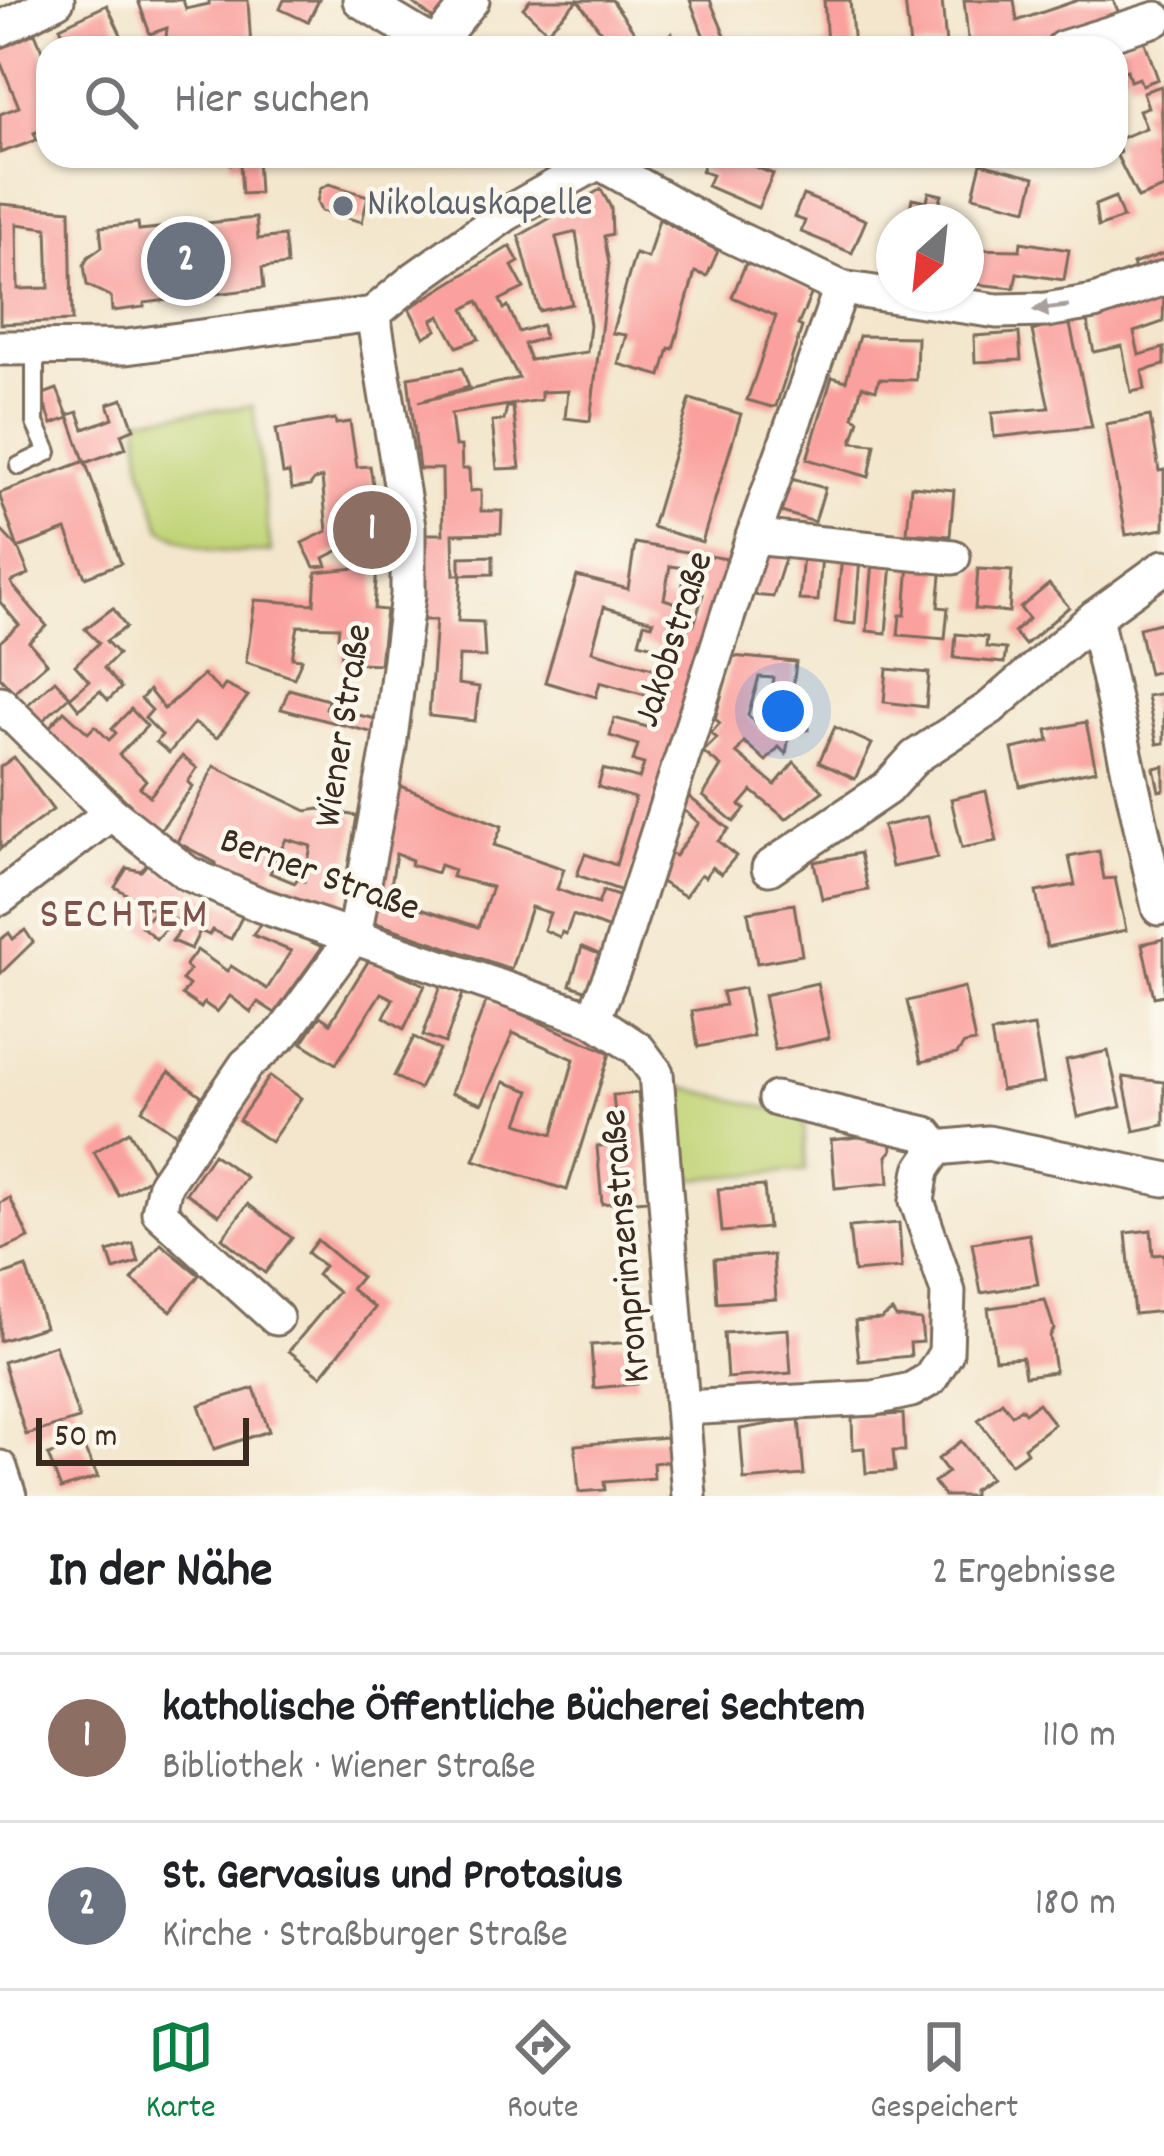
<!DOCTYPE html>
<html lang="de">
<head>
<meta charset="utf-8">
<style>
	body { margin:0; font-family:Dekko,sans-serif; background:#f2f2f2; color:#202124 }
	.compass { position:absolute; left:876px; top:204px; width:108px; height:108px; border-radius:50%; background:#fff; box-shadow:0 3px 9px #0004; rotate:207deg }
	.scale { position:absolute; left:36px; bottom:30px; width:213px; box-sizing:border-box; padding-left:12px; border:6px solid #3b2a1e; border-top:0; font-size:33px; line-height:42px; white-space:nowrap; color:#3b2a1e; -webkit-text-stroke:9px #fbf7ec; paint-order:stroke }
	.you { position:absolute; left:783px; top:711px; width:42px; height:42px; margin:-30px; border:9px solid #fff; border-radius:50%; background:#1a73e8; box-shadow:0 0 0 18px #1a73e833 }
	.badge { display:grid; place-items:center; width:78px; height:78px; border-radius:50%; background:#0b8043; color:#fff; font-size:39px; font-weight:700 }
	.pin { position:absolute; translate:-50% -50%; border:6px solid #fff; box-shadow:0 3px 12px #0006 }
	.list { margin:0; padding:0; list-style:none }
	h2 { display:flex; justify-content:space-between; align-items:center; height:156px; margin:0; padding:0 48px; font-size:51px }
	h2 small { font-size:39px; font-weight:400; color:#757577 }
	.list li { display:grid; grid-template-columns:78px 1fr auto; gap:36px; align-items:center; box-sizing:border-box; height:168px; padding:0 48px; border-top:3px solid #e0e0e0 }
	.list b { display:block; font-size:45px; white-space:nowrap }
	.list p { margin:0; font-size:39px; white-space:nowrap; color:#757577 }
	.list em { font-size:39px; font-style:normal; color:#757577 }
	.icon { flex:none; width:66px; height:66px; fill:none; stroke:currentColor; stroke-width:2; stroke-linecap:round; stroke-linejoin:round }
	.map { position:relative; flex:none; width:1164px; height:1496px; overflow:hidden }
	.search { position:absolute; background:#fff; box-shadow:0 3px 9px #0004; left:36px; right:36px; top:36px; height:132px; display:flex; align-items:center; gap:30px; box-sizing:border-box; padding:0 42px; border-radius:36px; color:#757577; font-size:45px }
	.sheet { height:492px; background:#fff }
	nav { display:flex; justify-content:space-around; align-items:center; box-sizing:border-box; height:168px; border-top:3px solid #e0e0e0; background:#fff; font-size:33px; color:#757577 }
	nav a { display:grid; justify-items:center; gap:6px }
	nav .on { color:#0b8043 }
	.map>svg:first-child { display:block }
	.green { fill:#c1d477; stroke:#7e7f4a; stroke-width:3 }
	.building { fill:#faa09e; fill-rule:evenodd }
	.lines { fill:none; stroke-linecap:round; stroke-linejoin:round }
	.lane-casing { stroke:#7b6c5b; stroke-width:22 }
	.street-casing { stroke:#7b6c5b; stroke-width:39 }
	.lane { stroke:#fff; stroke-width:16 }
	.street { stroke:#fff; stroke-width:33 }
	.oneway { fill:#a79f9a }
	.worship-dot { fill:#6b7280; stroke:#fbf7ec; stroke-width:4.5 }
	.labels { text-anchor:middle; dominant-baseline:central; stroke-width:9; stroke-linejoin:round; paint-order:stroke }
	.worship-label { font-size:39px; fill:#5b616d; stroke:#fbf7ec; text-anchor:start }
	.street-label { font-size:39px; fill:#3b2a1e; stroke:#fbf7ec }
	.quarter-label { font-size:45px; letter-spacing:3px; fill:#7e534b; stroke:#fbf7ec }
</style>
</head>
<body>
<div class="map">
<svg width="1164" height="1496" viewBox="0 0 1164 1496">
	<rect width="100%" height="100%" fill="#fbf7ec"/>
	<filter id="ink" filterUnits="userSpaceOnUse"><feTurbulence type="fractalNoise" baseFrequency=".00833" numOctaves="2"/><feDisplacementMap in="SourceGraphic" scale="24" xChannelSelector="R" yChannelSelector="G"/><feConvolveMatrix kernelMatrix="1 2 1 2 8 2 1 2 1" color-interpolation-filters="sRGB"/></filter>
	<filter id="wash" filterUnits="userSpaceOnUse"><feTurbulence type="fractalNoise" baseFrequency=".004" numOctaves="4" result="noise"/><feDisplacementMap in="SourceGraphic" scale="48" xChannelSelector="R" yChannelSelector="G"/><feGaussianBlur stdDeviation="2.7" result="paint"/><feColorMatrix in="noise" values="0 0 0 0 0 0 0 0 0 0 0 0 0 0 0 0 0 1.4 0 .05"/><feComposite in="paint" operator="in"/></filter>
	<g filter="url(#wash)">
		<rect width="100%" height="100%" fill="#f3e6cc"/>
		<g class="green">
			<path d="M253 406 271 552C224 554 202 554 161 528L141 464 139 418Z"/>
			<polygon points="674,1085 804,1117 806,1170 681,1180"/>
		</g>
		<g id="blocks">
			<g class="building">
				<polygon points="138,0 183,0 186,9 209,4 209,0 248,0 251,48 165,48 167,28 150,34"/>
				<polygon points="284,0 319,0 308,22 280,9"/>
				<polygon points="409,0 454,0 437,22"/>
				<polygon points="530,0 612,0 645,47 672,33 678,46 703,35 690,0 710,0 730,48 613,48 578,0 547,31 523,8"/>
				<polygon points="824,0 850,0 854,48 818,48 827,44"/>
				<polygon points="905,0 942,0 946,45 910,48"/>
				<polygon points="964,0 1014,0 1017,21 1078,0 1113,0 1120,15 1093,29 1025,48 969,48"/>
				<polygon points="107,5 123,39 104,48 70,48 60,27"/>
				<polygon points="35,33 48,65 48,128 34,133 37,140 0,153 0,114 19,107 0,61 0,49"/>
				<polygon points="1142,34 1158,79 1142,85 1139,78 1130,81 1127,70 1118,73 1116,48"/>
				<polygon points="1161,86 1164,188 1138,198 1116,154 1120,153 1116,140 1146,128 1139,110 1148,107 1143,92"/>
				<polygon points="231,156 257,156 259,193 242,194 240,163 231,164"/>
				<polygon points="707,156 729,156 773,174 758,208 707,186 712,175 701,171"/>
				<polygon points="981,163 1035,177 1027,209 973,196"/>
				<polygon points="329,184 368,196 362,222 321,211 317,202 320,189"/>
				<polygon points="601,189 611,208 612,234 604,236 609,264 590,421 565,418 568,391 541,392 541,400 451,414 455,446 461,446 462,469 469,469 470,491 481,490 481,511 502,511 501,533 453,534 454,575 461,575 458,621 483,622 485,657 459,656 458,684 479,687 475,721 429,716 436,620 419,620 420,534 443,534 442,469 419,469 408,377 462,368 469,387 418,402 519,378 478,301 464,309 479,339 457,347 440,316 432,320 437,330 424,337 409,308 510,246 519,262 512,266 524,288 500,300 504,309 508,306 519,332 542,325 544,338 524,344 530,360 587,352 590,325 576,232 556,237 572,304 539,311 519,236"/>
				<polygon points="929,192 942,195 931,222 908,222 912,198 927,201"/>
				<polygon points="803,195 866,220 852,253 801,232 805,221 794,217"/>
				<polygon points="1115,197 1123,218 1098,227 1095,205"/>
				<path d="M0 204 70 210 72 321 0 324ZM17 224 47 228 49 288 18 289Z"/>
				<polygon points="951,210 966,215 964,222 946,222"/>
				<polygon points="256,218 258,239 284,236 286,251 287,265 262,268 264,288 144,303 144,307 112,311 111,297 87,285 84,265 88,257 102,247 100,227 138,223 139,230"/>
				<polygon points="659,219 718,251 707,276 695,272 673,349 669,348 661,376 618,364 626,335 612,333 635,254 648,258"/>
				<polygon points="1021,242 1069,250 1064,280 1017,273 1014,288 966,283 966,249 1020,250"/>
				<polygon points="1164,253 1164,266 1137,275 1133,264"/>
				<polygon points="746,263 813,290 798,325 802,327 776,406 772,407 747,400 776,316 732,297"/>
				<polygon points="1164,292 1163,322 1134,332 1139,355 1164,348 1164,365 1142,371 1145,389 1131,392 1122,346 1094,352 1086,316"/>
				<polygon points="1069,320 1092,427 994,437 992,413 1049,408 1032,331"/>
				<polygon points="1019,333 1021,360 975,362 974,336"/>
				<polygon points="859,336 917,337 916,380 879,379 876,390 862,386 853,417 859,420 852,442 875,444 869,477 807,459 832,377 846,381"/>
				<polygon points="57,389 69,418 52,424 41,395"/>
				<polygon points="123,399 134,429 121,434 126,448 85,463 68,415 78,412 84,429 113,418 108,404"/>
				<polygon points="690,399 741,414 702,542 652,527"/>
				<polygon points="507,407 513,407 520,468 497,469 492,421 504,420"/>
				<polygon points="1150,416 1159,471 1164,470 1164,529 1126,535 1106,424"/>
				<polygon points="335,419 336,424 350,422 357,467 370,466 378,515 392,512 391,564 377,566 374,609 386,610 380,664 341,662 343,637 338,637 339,627 298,626 292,658 302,659 294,678 246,662 255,600 314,604 316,572 375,566 374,539 353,543 324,558 327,566 314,567 302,543 327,531 322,478 314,480 310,486 292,489 289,473 283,474 276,429"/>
				<polygon points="85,461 121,563 85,577 66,530 18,548 0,497 0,493"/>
				<polygon points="791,479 825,488 815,522 781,512"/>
				<polygon points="911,486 954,490 950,536 907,533"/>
				<polygon points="0,529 18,548 29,574 11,582 13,586 47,626 29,642 47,663 14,692 0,677 0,642 19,625 0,602"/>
				<path d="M635 543 733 560 625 892 577 875 585 854 616 865 635 798 598 787 603 769 639 779 644 764 633 761 638 745 610 736 614 718 651 728 656 698 600 682 596 697 545 682 577 576 628 589ZM670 566 685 568 682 591 703 594 694 625 674 620 679 604 664 599ZM604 607 653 621 652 625 644 623 639 642 676 652 670 673 592 651Z"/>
				<polygon points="766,551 787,552 773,597 751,595"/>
				<polygon points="803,555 822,556 818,601 799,600"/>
				<polygon points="493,556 493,574 460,575 460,557"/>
				<polygon points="842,557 860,558 855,624 835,622"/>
				<polygon points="873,561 892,563 886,633 867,631"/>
				<polygon points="909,563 942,565 938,607 948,608 945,639 898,635 900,615 905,615"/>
				<polygon points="978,569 1012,571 1009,612 975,609"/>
				<polygon points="1049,584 1069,607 1025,645 1014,632 1029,619 1020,608"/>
				<polygon points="113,608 126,627 106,641 118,654 104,668 121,688 108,700 100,691 79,709 70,698 89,681 75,665 99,643 85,629"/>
				<polygon points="1164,622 1164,670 1149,674 1139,628"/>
				<polygon points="956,634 987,637 986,647 1006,649 1004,663 954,658"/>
				<path d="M732 656 796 662 791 707 809 708 808 730 790 729 786 754 779 747 766 761 744 742 736 753 775 785 794 762 823 791 786 819 752 791 740 805 745 809 734 822 703 796 721 766 703 752 717 738 711 733 720 723 715 719ZM759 677 774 678 765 733 748 715Z"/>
				<polygon points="887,669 929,673 926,707 884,702"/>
				<polygon points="203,675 221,691 225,685 248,696 217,738 194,723 169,753 156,742 162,735 145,718 152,710 141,699 149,690 164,709"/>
				<polygon points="55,680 70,696 38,725 23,709"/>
				<polygon points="289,689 328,700 326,708 381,720 378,734 281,709"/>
				<polygon points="1164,693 1164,743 1157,744 1147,696"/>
				<polygon points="131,709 147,726 119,755 146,780 140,787 150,796 182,756 197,768 188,782 193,786 159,832 72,749 68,753 45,732 64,711 88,733 95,726 109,740 116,733 112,729"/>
				<polygon points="1086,722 1096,770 1020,786 1012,749 1049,741 1047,730"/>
				<polygon points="835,727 872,744 855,779 819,762"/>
				<polygon points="14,757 53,810 0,849 0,767"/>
				<path d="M214 766 307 811 319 809 357 816 339 919 214 869 216 863 177 842ZM286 839 311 846 304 881 297 879 295 883 270 873Z"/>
				<polygon points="1164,766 1164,790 1159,791 1154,768"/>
				<path d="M398 785 502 826 494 845 564 869 557 889 598 904 603 891 624 898 612 930 573 915 566 934 562 932 560 937 544 930 550 913 531 907 511 969 373 922ZM396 854 412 860 411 865 437 873 440 865 454 870 452 877 492 887 478 927 394 899 388 904Z"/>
				<polygon points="986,791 997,841 962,848 951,799"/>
				<polygon points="688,796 729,829 718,841 736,856 721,874 712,867 705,877 701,874 685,896 661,882 670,853 675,856 699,823 684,810"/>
				<polygon points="928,816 937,858 892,867 883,826"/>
				<polygon points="1099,851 1104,879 1115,878 1126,930 1047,947 1036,892 1075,885 1069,857"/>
				<polygon points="860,853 868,890 822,899 814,862"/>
				<polygon points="147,864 244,913 231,939 212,930 209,935 200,931 191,949 172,941 185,924 174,919 156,939 141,926 155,911 115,887 127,868 141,871"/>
				<polygon points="794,904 802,955 757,963 748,912"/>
				<polygon points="263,920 322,947 275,1013 258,1002 251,1012 230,996 217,1012 204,1003 201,1008 182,995 189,985 182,980 190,970 185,966 197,950 227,971 231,966 267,989 291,951 253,935"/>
				<polygon points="25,930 33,942 0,974 0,940 9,933 13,939"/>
				<polygon points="1164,939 1164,995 1154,997 1142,944"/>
				<polygon points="582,947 599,954 587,991 570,985"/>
				<polygon points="369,960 425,985 404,1029 384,1017 393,999 381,993 336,1064 302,1043 320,1016 330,1023"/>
				<polygon points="443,980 465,988 445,1043 423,1035"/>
				<polygon points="817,983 829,1038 775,1050 764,995"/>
				<polygon points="964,987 975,1042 964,1044 957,1054 921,1062 907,1001"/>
				<polygon points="744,988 753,1036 698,1047 692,1011 725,1005 722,992"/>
				<polygon points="487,999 610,1053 567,1190 474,1160 504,1082 530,1091 518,1123 553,1134 574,1059 513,1033 482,1104 451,1093"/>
				<polygon points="1034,1026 1044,1083 1001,1090 991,1033"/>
				<polygon points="414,1037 439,1050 419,1089 394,1076"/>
				<polygon points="1108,1051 1121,1107 1078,1117 1066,1060"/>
				<polygon points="169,1072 202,1096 176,1134 142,1110"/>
				<polygon points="270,1076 301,1098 271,1142 239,1120"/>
				<polygon points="1123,1077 1164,1082 1164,1125 1134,1131"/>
				<polygon points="638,1093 648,1200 602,1204 597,1146 618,1145 613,1095"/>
				<polygon points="129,1131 155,1175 119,1196 94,1152"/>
				<polygon points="885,1134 891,1138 892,1150 887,1156 889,1183 835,1188 831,1140"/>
				<polygon points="213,1154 246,1177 219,1215 186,1193"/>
				<polygon points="764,1186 768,1228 722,1232 718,1189"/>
				<polygon points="10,1198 29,1238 0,1251 0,1203"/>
				<polygon points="248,1204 292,1238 265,1273 222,1238"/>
				<polygon points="899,1223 902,1268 854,1272 849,1227"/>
				<polygon points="1151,1230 1153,1255 1164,1254 1164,1311 1134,1314 1126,1233"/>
				<polygon points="1029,1234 1038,1284 981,1293 972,1243"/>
				<polygon points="317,1240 361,1277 351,1289 375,1308 321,1376 289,1351 338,1292 317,1275 324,1266 307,1253"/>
				<polygon points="133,1244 139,1262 114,1270 108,1252"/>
				<polygon points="161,1244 199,1275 171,1311 132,1280"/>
				<polygon points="773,1255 776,1299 717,1303 714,1259"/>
				<polygon points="26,1267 45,1327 0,1341 0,1276"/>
				<polygon points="1045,1300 1054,1329 1050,1336 1055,1372 1025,1376 1022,1357 995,1359 988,1308"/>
				<polygon points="892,1311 896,1317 921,1320 923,1342 910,1343 911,1356 859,1361 855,1321 881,1319"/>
				<polygon points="788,1329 791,1373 727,1378 724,1333"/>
				<polygon points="634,1342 637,1384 594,1388 591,1345"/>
				<polygon points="55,1345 79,1419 26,1435 3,1362"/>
				<polygon points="254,1388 269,1431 214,1449 199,1405"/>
				<polygon points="1002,1402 1012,1415 1021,1408 1025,1413 1038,1403 1054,1424 1024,1447 1027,1452 1011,1464 978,1420"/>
				<polygon points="903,1414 905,1451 893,1451 895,1471 866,1473 864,1448 853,1449 852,1417"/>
				<polygon points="799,1419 804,1475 744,1480 740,1429"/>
				<polygon points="666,1437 669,1461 653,1463 654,1478 604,1482 605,1490 579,1492 575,1445"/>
				<polygon points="961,1441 990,1478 973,1490 973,1496 944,1496 934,1482 948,1472 938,1459"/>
				<polygon points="82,1444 98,1477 61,1489 48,1455"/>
			</g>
		</g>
	</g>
	<g filter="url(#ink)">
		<use href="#blocks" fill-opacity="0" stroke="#7b6c5b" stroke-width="3"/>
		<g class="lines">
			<g class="lane-casing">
				<polyline id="lane" points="19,466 48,452 35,423 35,348"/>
			</g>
			<g class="street-casing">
				<g id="street">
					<polyline points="360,0 440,48"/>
					<polyline points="0,29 57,0"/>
					<polyline points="436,44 472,0"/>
					<polyline points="1063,48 1156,19"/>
					<polyline points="588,156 715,228 841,288 997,311 1046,310 1094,302 1164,278"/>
					<polyline points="0,348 126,347 373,314 416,278 506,214 609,156"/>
					<polyline points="753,537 953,557"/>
					<polyline points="1095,617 1159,908"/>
					<polyline points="0,703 111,813 187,873 260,905 593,1019 638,1049 656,1073 689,1496"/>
					<polyline points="769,868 887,788 915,757 990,708 1095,617 1164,567"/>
					<polyline points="0,898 111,813"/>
					<polyline points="593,1019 616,963 753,537 841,288"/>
					<polyline points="776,1099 926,1134 937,1148"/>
					<polyline points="276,1318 159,1212 165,1184 246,1065 284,1032 354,936 389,747 408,595 408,527 373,314"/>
					<polyline points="683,1408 874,1398 911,1390 930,1379 946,1353 948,1292 917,1201 922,1170 937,1148 988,1143 1164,1179"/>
					<polyline points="0,1468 9,1496"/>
				</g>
			</g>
			<use href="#lane" class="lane"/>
			<use href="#street" class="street"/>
		</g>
		<defs><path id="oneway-solid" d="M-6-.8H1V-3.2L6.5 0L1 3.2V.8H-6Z" transform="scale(3)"/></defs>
		<use class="oneway" href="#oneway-solid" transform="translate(1051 308) rotate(173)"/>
	</g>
	<circle class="worship-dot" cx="343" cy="206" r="12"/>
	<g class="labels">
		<g class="worship-label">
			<text x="367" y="206">Nikolauskapelle</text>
		</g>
		<g class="street-label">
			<text transform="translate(676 640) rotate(-72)">Jakobstraße</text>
			<text transform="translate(346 726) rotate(-81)">Wiener Straße</text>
			<text transform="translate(319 877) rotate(20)">Berner Straße</text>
			<text transform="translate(628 1246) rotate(-95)">Kronprinzenstraße</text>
		</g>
		<g class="quarter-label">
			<text x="125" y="917">SECHTEM</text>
		</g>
	</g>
</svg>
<svg class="compass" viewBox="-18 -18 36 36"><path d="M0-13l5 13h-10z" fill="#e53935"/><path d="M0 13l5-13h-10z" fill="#757577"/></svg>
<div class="scale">50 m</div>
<div class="you"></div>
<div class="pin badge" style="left:372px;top:530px;background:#8d6e63">1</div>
<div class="pin badge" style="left:186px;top:261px;background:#6b7280">2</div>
<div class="search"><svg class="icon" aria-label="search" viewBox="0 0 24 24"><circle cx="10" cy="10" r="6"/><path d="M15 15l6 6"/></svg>Hier suchen</div>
</div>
<section class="sheet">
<h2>In der Nähe<small>2 Ergebnisse</small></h2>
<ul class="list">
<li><span class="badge" style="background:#8d6e63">1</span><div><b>katholische Öffentliche Bücherei Sechtem</b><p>Bibliothek · Wiener Straße</p></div><em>110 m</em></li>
<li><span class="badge" style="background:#6b7280">2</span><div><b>St. Gervasius und Protasius</b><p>Kirche · Straßburger Straße</p></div><em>180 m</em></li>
</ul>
</section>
<nav>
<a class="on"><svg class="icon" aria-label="map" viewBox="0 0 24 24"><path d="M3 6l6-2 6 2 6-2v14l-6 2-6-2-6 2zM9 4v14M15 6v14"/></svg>Karte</a>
<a><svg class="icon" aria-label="directions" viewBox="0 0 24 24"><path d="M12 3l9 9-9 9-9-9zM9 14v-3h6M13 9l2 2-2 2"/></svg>Route</a>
<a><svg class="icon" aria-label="saved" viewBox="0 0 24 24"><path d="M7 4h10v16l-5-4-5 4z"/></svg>Gespeichert</a>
</nav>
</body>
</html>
